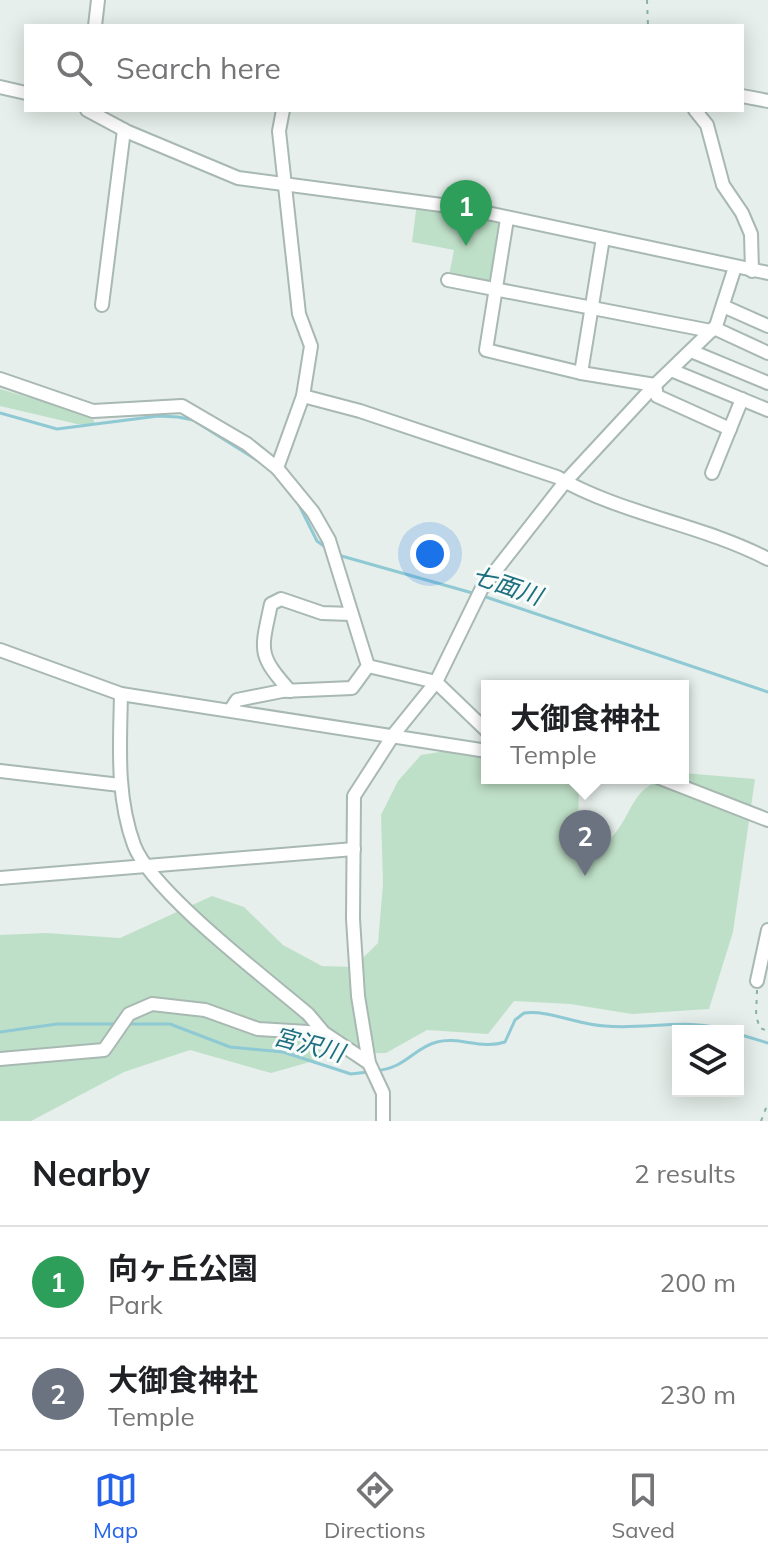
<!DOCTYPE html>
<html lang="en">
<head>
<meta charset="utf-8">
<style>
	body { margin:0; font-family:Mulish,"Noto Sans JP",sans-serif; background:#f2f2f2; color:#202124 }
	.controls { position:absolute; right:24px; bottom:24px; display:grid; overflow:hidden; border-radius:0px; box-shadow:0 4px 20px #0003 }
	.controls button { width:72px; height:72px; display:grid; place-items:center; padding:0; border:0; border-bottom:2px solid #e0e0e0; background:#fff; color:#202124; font:40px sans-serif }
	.you { position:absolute; left:430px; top:554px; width:28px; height:28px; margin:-20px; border:6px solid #fff; border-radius:50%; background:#1a73e8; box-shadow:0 0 0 12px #1a73e833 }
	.badge { display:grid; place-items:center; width:52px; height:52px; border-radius:50%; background:#2563eb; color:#fff; font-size:26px; font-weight:700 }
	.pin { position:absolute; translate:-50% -66px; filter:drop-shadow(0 2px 4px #0008) }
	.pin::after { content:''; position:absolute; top:42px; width:28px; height:24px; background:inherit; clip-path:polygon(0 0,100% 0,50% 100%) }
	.popup { position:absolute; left:481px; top:680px; width:208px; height:104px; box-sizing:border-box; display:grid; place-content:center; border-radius:0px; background:#fff; filter:drop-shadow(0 2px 6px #0005); font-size:26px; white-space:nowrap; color:#757577 }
	.popup b { font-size:30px; color:#202124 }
	.popup::after { content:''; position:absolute; left:50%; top:100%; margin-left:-16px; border:16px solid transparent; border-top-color:#fff }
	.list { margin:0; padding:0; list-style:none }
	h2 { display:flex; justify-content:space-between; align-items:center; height:104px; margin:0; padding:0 32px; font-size:34px }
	h2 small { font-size:26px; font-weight:400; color:#757577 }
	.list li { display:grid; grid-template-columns:52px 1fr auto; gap:24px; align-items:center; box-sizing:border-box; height:112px; padding:0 32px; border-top:2px solid #e0e0e0 }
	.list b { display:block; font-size:30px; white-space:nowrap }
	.list p { margin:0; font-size:26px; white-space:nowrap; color:#757577 }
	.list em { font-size:26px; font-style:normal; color:#757577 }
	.icon { flex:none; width:44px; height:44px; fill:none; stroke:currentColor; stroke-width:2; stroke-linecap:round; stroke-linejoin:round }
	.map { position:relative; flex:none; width:768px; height:1121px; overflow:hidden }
	.search { position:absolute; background:#fff; box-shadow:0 4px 20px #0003; left:24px; right:24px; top:24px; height:88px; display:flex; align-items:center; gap:20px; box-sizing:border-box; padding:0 28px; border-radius:0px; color:#757577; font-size:30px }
	.sheet { height:328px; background:#fff }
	nav { display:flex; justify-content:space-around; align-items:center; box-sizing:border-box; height:112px; border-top:2px solid #e0e0e0; background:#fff; font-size:22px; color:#757577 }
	nav a { display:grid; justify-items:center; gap:4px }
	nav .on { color:#2563eb }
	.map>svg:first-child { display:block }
	.green { fill:#bfe0c8 }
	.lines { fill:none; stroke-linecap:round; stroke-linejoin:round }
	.stream { stroke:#8ec9d4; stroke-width:3 }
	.minor-casing { stroke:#a8b8b2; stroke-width:16 }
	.path { stroke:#86b3a5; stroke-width:2; stroke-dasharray:4 6; stroke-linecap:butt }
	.minor { stroke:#fff; stroke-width:12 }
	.labels { text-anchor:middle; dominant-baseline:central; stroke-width:6; stroke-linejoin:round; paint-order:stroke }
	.water-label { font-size:24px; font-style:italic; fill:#1c6f80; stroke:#f7fbf9 }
</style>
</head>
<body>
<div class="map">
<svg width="768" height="1121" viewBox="0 0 768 1121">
	<rect width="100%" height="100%" fill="#e6efeb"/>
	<g class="green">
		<polygon points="417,203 502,223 492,284 449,276 454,250 412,242"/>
		<polygon points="0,389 92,416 95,425 77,424 0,406"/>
		<path d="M471 747 487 749V778L579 780 578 834 605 844C638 815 627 778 683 778V773L755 779 733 932 709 1009 632 1014 570 1004 514 1001 488 1034 427 1030 386 1053 338 1054 271 1073 190 1050 124 1072 31 1121H0V935L46 933 120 938 212 896 244 907 283 945 322 966 354 967 378 943 383 884 381 815 398 781 421 755Z"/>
	</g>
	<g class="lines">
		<g class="stream">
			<polyline points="0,413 57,429 158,416 178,417 193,420 257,460"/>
			<polyline points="296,499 317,541 328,549"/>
			<polyline points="338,555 476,594"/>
			<polyline points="483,596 768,692"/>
			<polyline points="127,1024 170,1024 230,1047 283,1052 351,1074 368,1072"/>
			<polyline points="0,1032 57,1024 116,1024"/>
			<polyline points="738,1034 768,1043"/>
			<path d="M375 1071C407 1068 413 1048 437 1042 459 1036 481 1050 505 1042L515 1020 524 1013C550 1010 578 1025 605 1026 647 1030 688 1017 729 1031"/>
		</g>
		<g class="minor-casing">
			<g id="minor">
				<polyline points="95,26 98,0"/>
				<polyline points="0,87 26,93"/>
				<polyline points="742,96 768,101"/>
				<polyline points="87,110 128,132 238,178 464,208 768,273"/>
				<polyline points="695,110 707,125 723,185 742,213 751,234 752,271"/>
				<polyline points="507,219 486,350 581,373 655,385 657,396 730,429"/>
				<polyline points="448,280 711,331"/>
				<polyline points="102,305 124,130"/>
				<polyline points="723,306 768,326"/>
				<polyline points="714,328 768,353"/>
				<polyline points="691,351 768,383"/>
				<polyline points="671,370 768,410"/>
				<polyline points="581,373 603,238"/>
				<polyline points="0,379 93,411 182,406 247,444 277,468 313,512 329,540 368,666 436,682 487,731"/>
				<path d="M303 396 360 411 557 477C623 515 701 524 768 559"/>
				<polyline points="277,468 303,396 311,346 299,314 279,131 283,110"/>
				<polyline points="712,473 742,399"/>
				<polyline points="0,650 121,694 487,751"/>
				<path d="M290 691C257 654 261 651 271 604L281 599 322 613 351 614"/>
				<path d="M121 694C120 745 116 796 134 845 151 891 267 979 308 1014L324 1033 369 1063"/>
				<polyline points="231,709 237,700 282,691 352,688 368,666"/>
				<polyline points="0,771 120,785"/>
				<polyline points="660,778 768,820"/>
				<polyline points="0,878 354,849"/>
				<polyline points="757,981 768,930"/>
				<polyline points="0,1059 104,1050 129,1014 152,1004 205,1010 258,1029 324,1033"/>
				<polyline points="383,1121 383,1093 369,1063 358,996 353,919 354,796 394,734 436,682 482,588 565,482 655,385 716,326 735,267"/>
			</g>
		</g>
		<g class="path">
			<polyline points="647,0 648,26"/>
			<polyline points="757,990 756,1016 760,1028 768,1031"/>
			<polyline points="761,1121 768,1103"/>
		</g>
		<use href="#minor" class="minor"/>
	</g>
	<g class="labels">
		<g class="water-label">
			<text transform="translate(507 585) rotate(19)">七面川</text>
			<text transform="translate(309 1044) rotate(15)">宮沢川</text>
		</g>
	</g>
</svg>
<div class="controls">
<button><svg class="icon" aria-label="layers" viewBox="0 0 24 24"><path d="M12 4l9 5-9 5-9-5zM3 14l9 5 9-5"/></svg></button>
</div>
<div class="you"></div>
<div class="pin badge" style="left:466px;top:246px;background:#2e9e5b">1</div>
<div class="pin badge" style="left:585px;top:876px;background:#6b7280">2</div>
<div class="popup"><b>大御食神社</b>Temple</div>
<div class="search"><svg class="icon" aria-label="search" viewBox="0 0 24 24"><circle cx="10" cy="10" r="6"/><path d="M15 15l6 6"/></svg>Search here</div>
</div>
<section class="sheet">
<h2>Nearby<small>2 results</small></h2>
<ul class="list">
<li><span class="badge" style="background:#2e9e5b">1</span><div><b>向ヶ丘公園</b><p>Park</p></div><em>200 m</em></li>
<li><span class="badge" style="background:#6b7280">2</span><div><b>大御食神社</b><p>Temple</p></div><em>230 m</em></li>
</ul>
</section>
<nav>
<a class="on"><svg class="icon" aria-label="map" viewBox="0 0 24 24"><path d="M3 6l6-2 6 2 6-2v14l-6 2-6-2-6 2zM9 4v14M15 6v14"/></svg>Map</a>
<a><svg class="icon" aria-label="directions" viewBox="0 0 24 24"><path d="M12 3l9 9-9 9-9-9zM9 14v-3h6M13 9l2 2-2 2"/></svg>Directions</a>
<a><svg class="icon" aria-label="saved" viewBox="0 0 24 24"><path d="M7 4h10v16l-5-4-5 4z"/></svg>Saved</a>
</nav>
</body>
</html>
